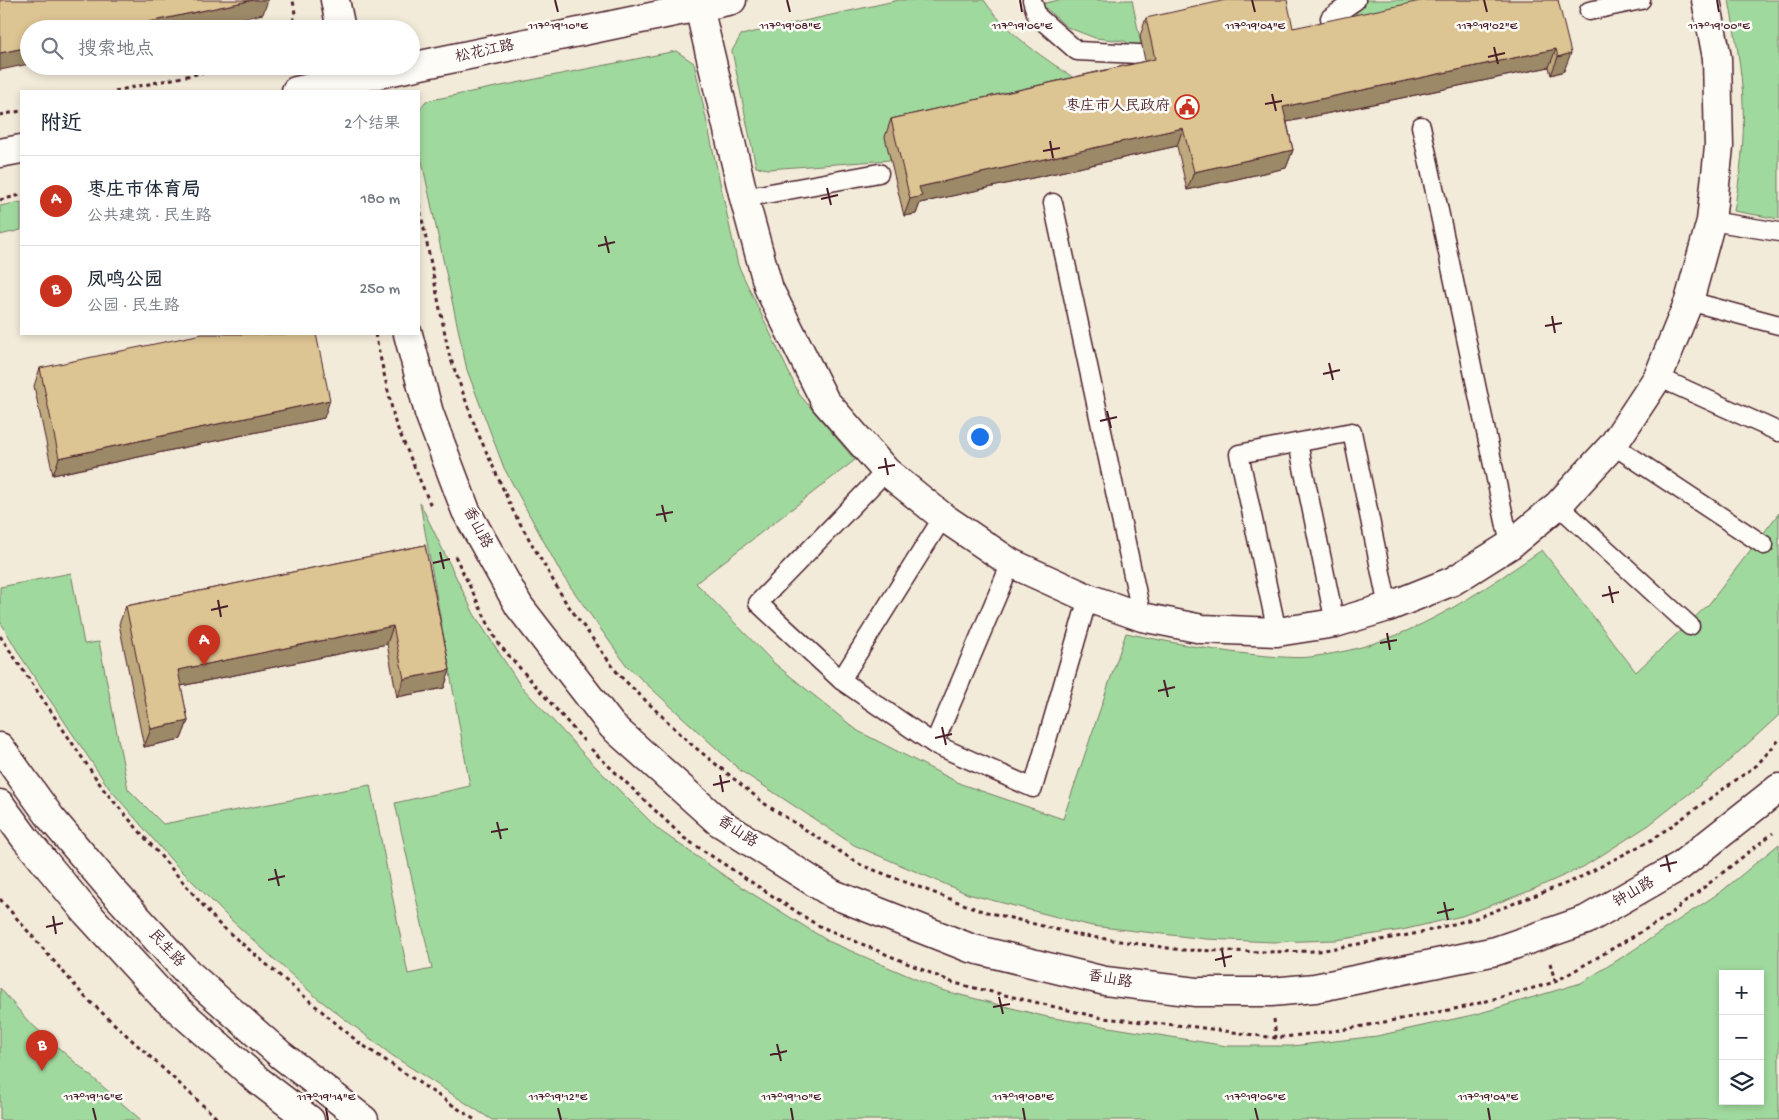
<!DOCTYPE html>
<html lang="zh">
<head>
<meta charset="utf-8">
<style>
	body { margin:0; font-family:"Gochi Hand","LXGW WenKai TC",sans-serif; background:#f2f2f3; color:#1f2937 }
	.controls { position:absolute; right:15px; bottom:15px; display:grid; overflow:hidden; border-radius:0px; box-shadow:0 2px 8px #0003 }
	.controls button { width:45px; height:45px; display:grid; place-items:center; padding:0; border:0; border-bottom:1px solid #e0e1e3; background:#fff; color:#1f2937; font:25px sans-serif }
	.you { position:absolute; left:979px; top:436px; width:18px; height:18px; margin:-12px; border:4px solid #fff; border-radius:50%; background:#1a73e8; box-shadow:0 0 0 8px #1a73e833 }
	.badge { display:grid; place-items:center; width:32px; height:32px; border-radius:50%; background:#c8321e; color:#fff; font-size:16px; font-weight:700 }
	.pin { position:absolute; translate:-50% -41px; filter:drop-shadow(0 1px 2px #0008) }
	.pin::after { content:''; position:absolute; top:26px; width:18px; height:15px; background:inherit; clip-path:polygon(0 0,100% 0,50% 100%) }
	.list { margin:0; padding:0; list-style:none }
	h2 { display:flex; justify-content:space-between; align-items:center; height:65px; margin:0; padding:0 20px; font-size:21px }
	h2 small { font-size:16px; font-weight:400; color:#747a83 }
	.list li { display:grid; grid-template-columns:32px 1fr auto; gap:15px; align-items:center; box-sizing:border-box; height:90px; padding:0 20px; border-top:1px solid #e0e1e3 }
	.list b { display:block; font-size:19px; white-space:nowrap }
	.list p { margin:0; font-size:16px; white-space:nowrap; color:#747a83 }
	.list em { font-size:16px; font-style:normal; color:#747a83 }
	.icon { flex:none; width:28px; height:28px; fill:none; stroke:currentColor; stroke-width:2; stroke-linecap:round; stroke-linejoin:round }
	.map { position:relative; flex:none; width:1779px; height:1120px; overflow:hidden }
	.search { position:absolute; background:#fff; box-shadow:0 2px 8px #0003; left:20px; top:20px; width:400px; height:55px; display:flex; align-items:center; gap:12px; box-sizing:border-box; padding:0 18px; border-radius:28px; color:#747a83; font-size:19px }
	.panel { position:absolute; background:#fff; box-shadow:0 2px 8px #0003; left:20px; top:90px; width:400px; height:245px; border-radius:0px }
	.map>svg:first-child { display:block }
	.green { fill:#a0d99e; stroke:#757c64; fill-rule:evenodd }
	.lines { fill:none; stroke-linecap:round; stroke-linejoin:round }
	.service-casing { stroke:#4a1f2b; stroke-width:21 }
	.minor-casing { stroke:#4a1f2b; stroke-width:31 }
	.tertiary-casing { stroke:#4a1f2b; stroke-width:31 }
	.secondary-casing { stroke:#4a1f2b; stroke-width:31 }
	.path { stroke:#4a1f2b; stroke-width:3; stroke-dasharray:4 4; stroke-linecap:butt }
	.service { stroke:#fdfcf7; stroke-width:18 }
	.minor { stroke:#fdfcf7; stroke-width:28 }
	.tertiary { stroke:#fdfcf7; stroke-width:28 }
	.secondary { stroke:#fdfcf7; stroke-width:28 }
	.wall { fill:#bea97e; stroke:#4a1f2b }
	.shaded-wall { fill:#9b8967; stroke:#4a1f2b }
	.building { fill:#ddc493; stroke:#4a1f2b }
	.ticks { fill:none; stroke:#4a1f2b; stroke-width:2 }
	.labels { text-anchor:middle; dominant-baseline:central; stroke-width:5; stroke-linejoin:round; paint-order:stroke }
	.street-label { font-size:15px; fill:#4a1f2b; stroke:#fdfcf7 }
	.poi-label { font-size:15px; fill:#4a1f2b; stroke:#fdfcf7; text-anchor:end }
	.ticks-label { font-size:12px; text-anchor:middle; fill:#4a1f2b; stroke:#fdfcf7; stroke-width:5; stroke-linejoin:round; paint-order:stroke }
</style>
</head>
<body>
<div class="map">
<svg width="1779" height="1120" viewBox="0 0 1779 1120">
	<rect width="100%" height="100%" fill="#f3ebd9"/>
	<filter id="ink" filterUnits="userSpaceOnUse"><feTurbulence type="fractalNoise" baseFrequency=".02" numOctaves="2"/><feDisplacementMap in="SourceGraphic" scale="10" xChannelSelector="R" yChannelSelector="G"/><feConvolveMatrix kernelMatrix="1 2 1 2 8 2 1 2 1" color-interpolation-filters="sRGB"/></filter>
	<g filter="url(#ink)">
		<g class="green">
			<path d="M899 0H984C1010 39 1054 64 1092 90L890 160 768 169 756 167 732 51 741 35Z"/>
			<polygon points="1059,0 1132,0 1143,54 1125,41 1095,38 1067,27 1041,4"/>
			<polygon points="1364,0 1501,0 1344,34"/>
			<path d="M1729 0H1779V219L1734 211C1740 176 1745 140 1743 103 1742 69 1735 34 1729 0Z"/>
			<path d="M676 51 694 63 738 265 799 394 855 460 696 583 774 663 858 731 961 784 1063 819 1126 633C1173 643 1219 652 1268 656 1284 657 1302 659 1317 656 1405 645 1471 598 1542 550L1636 672 1709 604 1779 513V715L1718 771 1649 825 1583 867 1527 892 1462 916 1402 930 1336 940 1273 942 1206 939 1092 926 968 894 854 845 741 771 627 666 562 575 504 468 467 370 419 148V110L426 101Z"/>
			<polygon points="21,202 21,230 0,235 0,206"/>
			<path d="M420 503 474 614 520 685 592 763 659 830 732 881 828 941 941 990 1047 1017 1227 1046H1292L1377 1036 1477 1014 1581 983 1629 953 1722 891 1779 844V1120H492L393 1056 316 997 229 918 172 861 109 788 21 657 0 621V587L71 573 84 644 99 642 128 789 163 824 370 785 408 974 432 969 395 803 470 786ZM1723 974H1760V1101H1723Z"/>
			<polygon points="0,988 28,1021 141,1120 0,1120"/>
		</g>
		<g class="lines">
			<g class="service-casing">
				<g id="service">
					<polyline points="1032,0 1037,16 1077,51 1158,55"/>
					<polyline points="1589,11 1641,0"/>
					<polyline points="1330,18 1356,0"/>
					<polyline points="1421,126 1510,545"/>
					<polyline points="744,198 879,173"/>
					<polyline points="1053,203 1142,617"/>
					<polyline points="1711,221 1779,232"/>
					<polyline points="1689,301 1779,325"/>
					<polyline points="1658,377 1779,432"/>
					<polyline points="1298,443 1335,623"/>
					<polyline points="1613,445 1764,545"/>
					<polyline points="886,471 758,603 841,680 934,744 1033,788 1088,598"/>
					<polyline points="1558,505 1690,626"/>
					<polyline points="1277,632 1239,454 1352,432 1388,607"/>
					<polyline points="841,680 943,517"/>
					<polyline points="934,744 1011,563"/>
				</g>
			</g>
			<g class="minor-casing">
				<polyline id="minor" points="699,7 744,198 769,289 825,401 886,471 943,517 1011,563 1088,598 1142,617 1202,629 1277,632 1335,623 1388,607 1453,581 1510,545 1558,505 1613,445 1658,377 1689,301 1711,221 1719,147 1717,58 1706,0"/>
			</g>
			<g class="tertiary-casing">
				<g id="tertiary">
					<polyline points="335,0 341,29"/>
					<polyline points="296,91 732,0"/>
					<polyline points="0,153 21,149"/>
					<polyline points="408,334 429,413 466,511 519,606 612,726 719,822 833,894 970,948 1105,981 1196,992 1271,992 1315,988 1496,951 1586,920 1680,866 1779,788"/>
				</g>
			</g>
			<g class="secondary-casing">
				<g id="secondary">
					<polyline points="0,747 51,818 112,890 187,972 281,1055 364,1120"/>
					<polyline points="0,804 25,838 86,912 163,996 259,1081 310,1120"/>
				</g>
			</g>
			<g class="path">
				<polyline points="291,29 295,14 293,0"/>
				<polyline points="115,91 235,66"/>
				<polyline points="0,115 21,111"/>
				<polyline points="0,200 21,195"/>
				<polyline points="419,204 449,354 476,429 514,513 565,601 619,675 691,744 765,804 861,865 979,910 1078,935 1182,950 1267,952 1319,951 1419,933 1476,918 1575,880 1653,839 1757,765 1779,740"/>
				<polyline points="375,334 395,422 431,506"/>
				<polyline points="455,556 497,642 584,741"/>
				<polyline points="0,636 104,790 219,924 358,1042 475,1120"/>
				<polyline points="591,749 684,838 817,925 954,983 1102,1018 1196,1027 1276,1038 1347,1029 1465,1007 1555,982 1665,918 1773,833"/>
				<polyline points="0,899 85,997 219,1120"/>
				<polyline points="1550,963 1555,981"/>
				<polyline points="1274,1019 1276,1038"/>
			</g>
			<use href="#service" class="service"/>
			<use href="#minor" class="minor"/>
			<use href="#tertiary" class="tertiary"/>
			<use href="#secondary" class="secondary"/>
		</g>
		<g class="wall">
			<polygon points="1558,0 1564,71 1551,75 1549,67 1287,122 1293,150 1286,168 1187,190 1177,146 920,203 916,214 904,216 885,137 891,119 1145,61 1140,36 1146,18 1293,28"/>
			<polygon points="40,368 324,418 53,475 34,386"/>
			<polygon points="425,545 450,670 444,688 397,697 387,644 181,686 188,721 181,739 144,747 119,624 126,606"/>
		</g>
		<g class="shaded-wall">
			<polygon points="253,0 268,0 263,14 195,29 116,29"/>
			<polygon points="29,47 29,64 0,70 0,53"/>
			<polygon points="1556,49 1549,67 1277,124 1283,107"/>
			<polygon points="1571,53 1564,71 1551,75 1558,57"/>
			<polygon points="1183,128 1177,146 920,203 916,214 904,216 910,199 919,187"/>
			<polygon points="1293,150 1286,168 1187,190 1194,172"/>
			<polygon points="330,400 324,418 53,475 59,458"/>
			<polygon points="393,626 387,644 171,688 178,670"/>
			<polygon points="450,670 444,688 397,697 404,679"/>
			<polygon points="188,721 181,739 144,747 151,729"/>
		</g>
		<g class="building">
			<polygon points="0,0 253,0 116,29 29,29 29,47 0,53"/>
			<polygon points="1226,0 1287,0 1293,28 1425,0 1558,0 1571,53 1558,57 1556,49 1283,107 1293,150 1194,172 1183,128 919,187 922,196 910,199 891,119 1155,59 1146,18"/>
			<polygon points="202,334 316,334 330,400 59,458 40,368"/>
			<polygon points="425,545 450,670 404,679 393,626 178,670 188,721 151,729 126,606"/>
		</g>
	</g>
	<path class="ticks" d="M555 0 558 12M787 0 790 12M1020 0 1022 12M1252 0 1255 12M1484 0 1487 12M1717 0 1719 12M1494 47 1498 64M1488 57 1505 53M1272 94 1276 111M1265 104 1282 101M1050 141 1053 158M1043 151 1060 148M827 188 831 205M821 199 838 195M605 236 609 253M598 246 615 242M1552 316 1555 333M1545 326 1562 323M1329 363 1333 380M1323 374 1340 370M1107 411 1111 428M1100 421 1117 417M885 458 888 475M878 468 895 465M662 505 666 522M656 515 673 512M440 552 444 569M433 563 450 559M1609 586 1613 603M1602 596 1619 592M218 600 221 617M211 610 228 606M1387 633 1390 650M1380 643 1397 640M1164 680 1168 697M1158 691 1175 687M942 727 946 745M935 738 952 734M720 775 723 792M713 785 730 781M497 822 501 839M491 832 508 829M1666 855 1670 872M1660 866 1677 862M275 869 279 886M268 880 285 876M1444 902 1448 920M1437 913 1454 909M53 916 56 934M46 927 63 923M1222 950 1225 967M1215 960 1232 956M999 997 1003 1014M993 1007 1010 1004M777 1044 781 1061M770 1055 787 1051M93 1108 96 1120M326 1108 328 1120M558 1108 561 1120M791 1108 793 1120M1023 1108 1025 1120M1255 1108 1258 1120M1488 1108 1490 1120"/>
	<defs>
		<g id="civic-ring" transform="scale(1.25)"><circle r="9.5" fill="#fdfcf7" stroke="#c8321e" stroke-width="1.5"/><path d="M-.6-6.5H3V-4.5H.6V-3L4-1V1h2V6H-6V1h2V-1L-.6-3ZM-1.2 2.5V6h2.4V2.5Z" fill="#c8321e"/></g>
	</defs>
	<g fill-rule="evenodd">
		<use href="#civic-ring" x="1187" y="107"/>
	</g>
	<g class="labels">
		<g class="street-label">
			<text transform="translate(485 52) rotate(-12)">松花江路</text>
			<text transform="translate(477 528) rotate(62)">香山路</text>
			<text transform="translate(737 832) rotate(34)">香山路</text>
			<text transform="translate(1634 893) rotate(-30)">钟山路</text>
			<text transform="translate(166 949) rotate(47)">民生路</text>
			<text transform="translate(1110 980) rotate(10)">香山路</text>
		</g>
		<g class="poi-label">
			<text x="1170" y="107">枣庄市人民政府</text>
		</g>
	</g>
	<g class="ticks-label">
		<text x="558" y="29">117°19'10"E</text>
		<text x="790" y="29">117°19'08"E</text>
		<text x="1022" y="29">117°19'06"E</text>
		<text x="1255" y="29">117°19'04"E</text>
		<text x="1487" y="29">117°19'02"E</text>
		<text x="1719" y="29">117°19'00"E</text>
		<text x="93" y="1100">117°19'16"E</text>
		<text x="326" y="1100">117°19'14"E</text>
		<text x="558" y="1100">117°19'12"E</text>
		<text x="791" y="1100">117°19'10"E</text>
		<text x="1023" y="1100">117°19'08"E</text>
		<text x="1255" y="1100">117°19'06"E</text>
		<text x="1488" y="1100">117°19'04"E</text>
	</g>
</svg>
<div class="controls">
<button>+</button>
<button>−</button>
<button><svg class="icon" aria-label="layers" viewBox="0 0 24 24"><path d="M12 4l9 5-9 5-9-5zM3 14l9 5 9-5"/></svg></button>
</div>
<div class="you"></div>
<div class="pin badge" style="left:204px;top:666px">A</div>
<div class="pin badge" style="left:42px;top:1071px">B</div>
<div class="search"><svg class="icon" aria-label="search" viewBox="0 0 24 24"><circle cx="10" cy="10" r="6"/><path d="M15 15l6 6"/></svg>搜索地点</div>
<section class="panel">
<h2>附近<small>2个结果</small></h2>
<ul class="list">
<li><span class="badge">A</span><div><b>枣庄市体育局</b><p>公共建筑 · 民生路</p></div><em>180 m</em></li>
<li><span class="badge">B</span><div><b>凤鸣公园</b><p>公园 · 民生路</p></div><em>250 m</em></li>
</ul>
</section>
</div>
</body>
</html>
